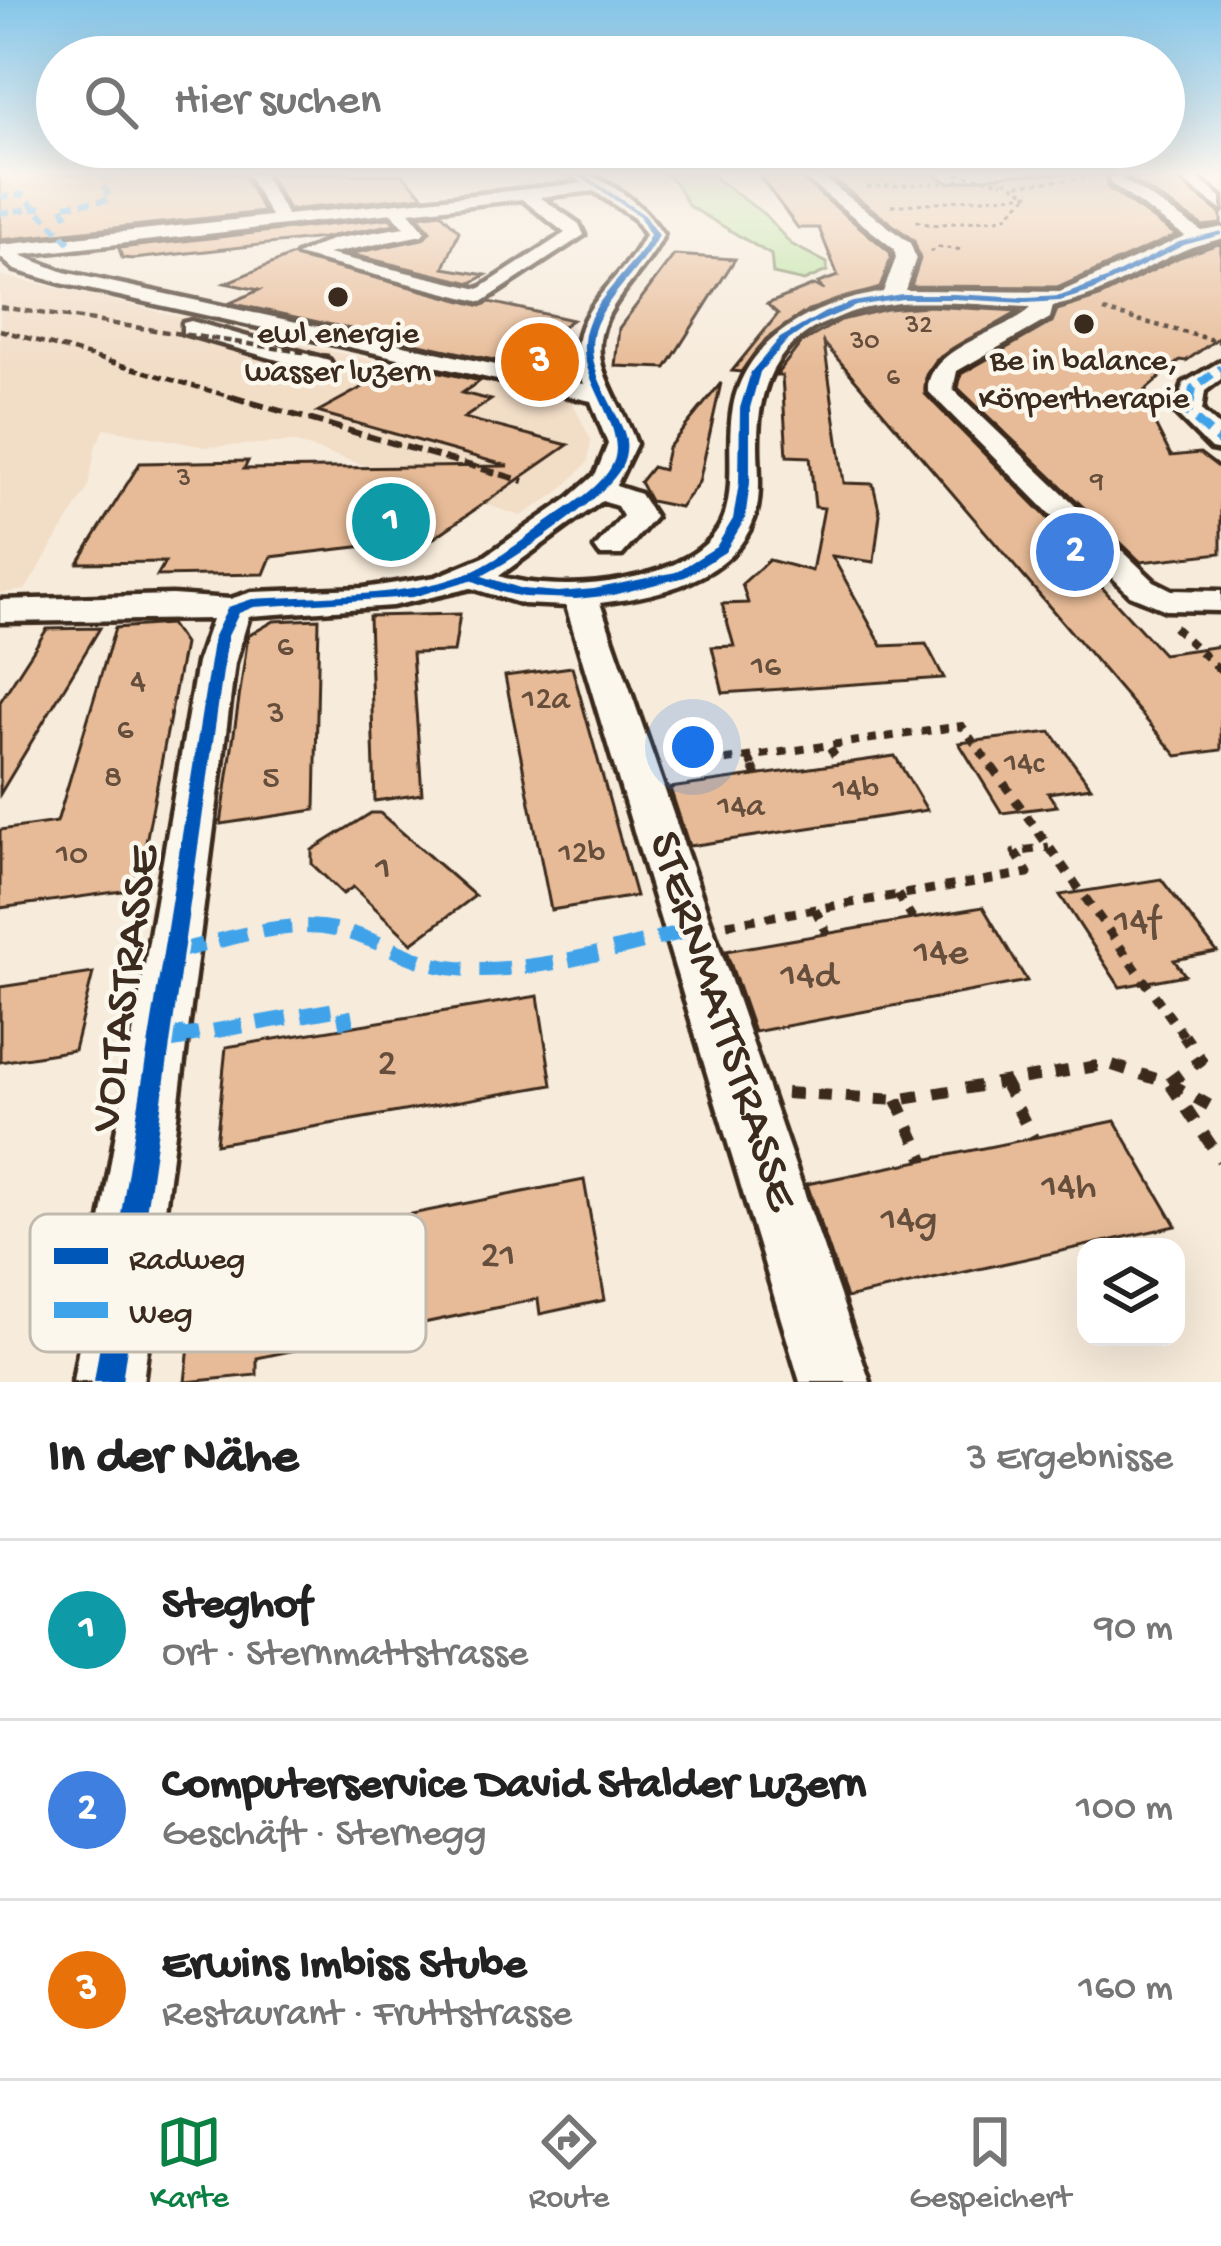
<!DOCTYPE html>
<html lang="de">
<head>
<meta charset="utf-8">
<style>
	body { margin:0; font-family:"Gochi Hand",sans-serif; background:#f2f2f2; color:#222 }
	.controls { position:absolute; right:36px; bottom:36px; display:grid; overflow:hidden; border-radius:24px; box-shadow:0 12px 48px #0002 }
	.controls button { width:108px; height:108px; display:grid; place-items:center; padding:0; border:0; border-bottom:3px solid #e0e0e0; background:#fff; color:#222; font:60px sans-serif }
	.you { position:absolute; left:693px; top:747px; width:42px; height:42px; margin:-30px; border:9px solid #fff; border-radius:50%; background:#1a73e8; box-shadow:0 0 0 18px #1a73e833 }
	.badge { display:grid; place-items:center; width:78px; height:78px; border-radius:50%; background:#0b8043; color:#fff; font-size:39px; font-weight:700 }
	.pin { position:absolute; translate:-50% -50%; border:6px solid #fff; box-shadow:0 3px 12px #0006 }
	.list { margin:0; padding:0; list-style:none }
	h2 { display:flex; justify-content:space-between; align-items:center; height:156px; margin:0; padding:0 48px; font-size:51px }
	h2 small { font-size:39px; font-weight:400; color:#767676 }
	.list li { display:grid; grid-template-columns:78px 1fr auto; gap:36px; align-items:center; box-sizing:border-box; height:180px; padding:0 48px; border-top:3px solid #e0e0e0 }
	.list b { display:block; font-size:45px; white-space:nowrap }
	.list p { margin:0; font-size:39px; white-space:nowrap; color:#767676 }
	.list em { font-size:39px; font-style:normal; color:#767676 }
	.icon { flex:none; width:66px; height:66px; fill:none; stroke:currentColor; stroke-width:2; stroke-linecap:round; stroke-linejoin:round }
	.map { position:relative; flex:none; width:1221px; height:1382px; overflow:hidden }
	.search { position:absolute; background:#fff; box-shadow:0 12px 48px #0002; left:36px; right:36px; top:36px; height:132px; display:flex; align-items:center; gap:30px; box-sizing:border-box; padding:0 42px; border-radius:66px; color:#767676; font-size:45px }
	.sheet { height:696px; background:#fff }
	nav { display:flex; justify-content:space-around; align-items:center; box-sizing:border-box; height:168px; border-top:3px solid #e0e0e0; background:#fff; font-size:33px; color:#767676 }
	nav a { display:grid; justify-items:center; gap:6px }
	nav .on { color:#0b8043 }
	.map>svg:first-child { display:block }
	.built { fill:#f2ddc7 }
	.green { fill:#b8e29f; stroke:#7a865e; stroke-width:3 }
	.building { fill:#e7bb97; stroke:#3b2a1e; stroke-width:3 }
	.lines { fill:none; stroke-linecap:round; stroke-linejoin:round }
	.minor-casing { stroke:#3b2a1e; stroke-width:9 }
	.path-far4 { stroke:#3b2a1e; stroke-width:3; stroke-dasharray:4.5 4.5; stroke-linecap:butt }
	.path-far3 { stroke:#3b2a1e; stroke-width:4.5; stroke-dasharray:4.5 4.5; stroke-linecap:butt }
	.path-far2 { stroke:#3b2a1e; stroke-width:8; stroke-dasharray:9 9; stroke-linecap:butt }
	.path-far1 { stroke:#3b2a1e; stroke-width:9; stroke-dasharray:10 10; stroke-linecap:butt }
	.path { stroke:#3b2a1e; stroke-width:12; stroke-dasharray:15 15; stroke-linecap:butt }
	.minor { fill:#fbf7ec; fill-rule:evenodd }
	.rail-far1 { stroke:#3b2a1e; stroke-width:4.5; stroke-dasharray:8 4.5; stroke-linecap:butt }
	.rail { stroke:#3b2a1e; stroke-width:6; stroke-dasharray:14 6; stroke-linecap:butt }
	.quiet-far4 { stroke:#3fa3ea; stroke-width:6; stroke-dasharray:10 6; stroke-linecap:butt }
	.quiet-far3 { stroke:#3fa3ea; stroke-width:8; stroke-dasharray:14 8; stroke-linecap:butt }
	.quiet-far2 { stroke:#3fa3ea; stroke-width:9; stroke-dasharray:18 9; stroke-linecap:butt }
	.quiet-far1 { stroke:#3fa3ea; stroke-width:15; stroke-dasharray:30 15; stroke-linecap:butt }
	.quiet { stroke:#3fa3ea; stroke-width:20; stroke-dasharray:38 20; stroke-linecap:butt }
	.cycleway-casing { stroke:#fbf7ec; stroke-width:7 }
	.cycleway { fill:#0057b8; fill-rule:evenodd }
	.poi-dot { fill:#3b2a1e; stroke:#fbf7ec; stroke-width:4.5 }
	.labels { text-anchor:middle; dominant-baseline:central; stroke-width:9; stroke-linejoin:round; paint-order:stroke }
	.far-number-label { font-size:27px; fill:#664e3c }
	.far-poi-label { font-size:33px; fill:#3b2a1e; stroke:#fbf7ec }
	.number-label { font-size:33px; fill:#664e3c }
	.near-number-label { font-size:39px; fill:#664e3c }
	.near-street-label { font-size:48px; fill:#3b2a1e; stroke:#fbf7ec }
	.key { fill:#fbf7ec; stroke:#c1baae; stroke-width:3 }
	.key-label { font-size:33px; fill:#3b2a1e }
</style>
</head>
<body>
<div class="map">
<svg width="1221" height="1382" viewBox="0 0 1221 1382">
	<rect width="100%" height="100%" fill="#f7ebdb"/>
	<filter id="ink" filterUnits="userSpaceOnUse"><feTurbulence type="fractalNoise" baseFrequency=".00833" numOctaves="2"/><feDisplacementMap in="SourceGraphic" scale="24" xChannelSelector="R" yChannelSelector="G"/><feConvolveMatrix kernelMatrix="1 2 1 2 8 2 1 2 1" color-interpolation-filters="sRGB"/></filter>
	<g filter="url(#ink)">
		<polygon class="built" points="0,275 409,369 417,364 571,400 591,440 588,462 560,491 521,516 293,442 206,447 105,428 96,445 88,488 25,590 0,593"/>
		<polygon class="green" points="664,174 710,174 764,214 791,244 827,263 827,271 804,281 773,274 771,255 689,206 675,182"/>
		<g class="building">
			<polygon points="0,174 243,174 264,212 0,240"/>
			<polygon points="268,174 402,174 424,196 289,210"/>
			<polygon points="758,174 796,174 890,252 891,258 880,288 808,310 766,339 741,372 732,371 778,314 767,304 814,285 823,290 818,283 838,276 819,228 798,228"/>
			<polygon points="826,174 934,174 949,183 1012,174 1107,174 1107,187 1176,235 1059,287 911,286 920,259 914,241"/>
			<polygon points="1123,174 1170,174 1221,214 1221,224 1203,226"/>
			<polygon points="441,213 459,231 444,268 486,275 471,283 349,254 423,239 430,231 418,216"/>
			<polygon points="390,218 395,224 323,238 134,259 122,258 119,248"/>
			<polygon points="1221,243 1221,336 1186,361 1180,360 1140,395 1171,456 1200,453 1221,469 1221,553 1141,562 958,388 961,374 1052,322 1057,310 1099,297 1180,257"/>
			<polygon points="293,255 481,306 490,302 572,320 507,363 230,303 259,290 225,283"/>
			<polygon points="674,255 735,259 666,368 615,366 619,328"/>
			<polygon points="928,306 1020,311 937,359 926,375 925,394 1097,568 1085,569 1163,654 1221,646 1221,750 1177,756 824,343 844,483 873,484 880,514 874,562 832,556 882,646 926,644 944,678 723,693 712,647 734,646 722,604 748,603 742,584 769,560 812,571 824,508 815,507 810,457 787,456 782,376 776,375 801,343 841,320 887,309"/>
			<polygon points="405,364 480,381 462,393 491,400 464,418 568,445 434,538 271,557 264,574 157,576 165,562 78,563 140,463 248,461 244,469 508,466 317,412"/>
			<polygon points="721,383 699,482 680,507 650,501 640,482 652,467 663,470 668,448"/>
			<polygon points="460,614 454,652 412,653 422,794 375,801 369,616"/>
			<polygon points="319,619 315,810 221,824 248,636 274,621"/>
			<polygon points="170,624 184,644 137,889 0,908 0,830 57,822 115,628"/>
			<polygon points="100,628 0,794 0,702 47,629"/>
			<polygon points="572,667 636,896 551,910 505,676"/>
			<polygon points="1051,732 1091,787 1048,793 1057,806 1002,813 959,743"/>
			<polygon points="895,756 927,810 689,846 670,788"/>
			<polygon points="371,813 380,813 475,896 412,943 353,887 343,894 312,864 312,850"/>
			<polygon points="1161,879 1217,952 1174,960 1185,975 1120,987 1060,895"/>
			<polygon points="983,907 1027,981 754,1032 726,951"/>
			<polygon points="93,973 74,1050 0,1062 0,987"/>
			<polygon points="538,996 552,1085 216,1144 226,1047"/>
			<polygon points="1115,1121 1176,1226 846,1298 807,1184"/>
			<polygon points="584,1180 605,1300 540,1314 538,1299 257,1358 257,1375 185,1382 199,1256"/>
		</g>
		<g class="lines">
			<g class="minor-casing">
				<g id="minor">
					<path d="M247 174H263L287 215 582 183 571 174C607 174 644 206 663 235 644 279 587 312 602 366 610 393 627 417 636 444L616 486 640 494 655 517 622 555H600L595 548 623 516 617 506 602 501 499 576C557 596 700 585 724 517 736 482 726 443 733 407 746 336 818 302 883 292L896 258 894 249 800 174H818L910 243 916 258 905 290 1060 292 1185 236 1110 183V177L1116 175 1202 231 1221 228V238C1161 251 1115 296 1053 306L1050 318 957 371 953 389 1154 581 1172 590 1221 591V611L1166 610 1130 595 928 391C926 346 1008 332 1032 307 977 306 920 295 866 308 789 327 757 368 758 446 758 469 762 497 754 519 732 580 657 596 600 603L870 1382H800L566 606 523 604 471 588 392 606 249 616 235 663 143 1382H73L197 663 212 619 0 622V600L172 595 230 599 252 592 364 588 436 577 484 557 569 498 596 474 608 444 591 401 61 283 15 270 0 257V245L271 216ZM594 191 634 218 645 235C618 292 557 311 584 384L64 272 20 255 392 213 404 227 333 239 297 255 482 302 584 235 579 224 540 197ZM522 199 565 233 479 289 328 254 422 235 425 231 409 212Z"/>
					<polygon points="1174,174 1192,174 1221,197 1221,210"/>
					<polygon points="191,321 329,360 332,365 320,372 183,333 183,323"/>
					<polygon points="1221,361 1221,379 1205,391 1202,411 1221,428 1221,451 1211,449 1175,413 1184,383"/>
				</g>
			</g>
			<g class="path-far4">
				<polyline points="957,174 1003,182"/>
				<polyline points="1018,184 1097,177"/>
				<polyline points="867,187 958,182 958,176"/>
				<polyline points="891,206 1029,194 995,174"/>
				<polyline points="916,221 932,225 1005,218 1027,196"/>
				<polyline points="930,252 939,247 964,250"/>
			</g>
			<polyline class="path-far3" points="1104,311 1221,342"/>
			<g class="path-far2">
				<polyline points="1174,627 1221,671"/>
				<polyline points="830,748 840,764"/>
				<polyline points="749,758 755,770"/>
				<polyline points="672,768 962,726 994,770"/>
			</g>
			<g class="path-far1">
				<polyline points="753,767 757,776"/>
				<polyline points="992,767 1186,1039"/>
				<polyline points="897,894 913,919"/>
				<polyline points="815,909 827,934"/>
				<polyline points="727,924 1028,873 1015,852 1049,847"/>
			</g>
			<g class="path">
				<polyline points="1004,1082 1033,1138"/>
				<polyline points="1169,1083 1201,1060 1184,1036"/>
				<polyline points="1170,1084 1221,1160"/>
				<polyline points="786,1093 897,1100 1109,1064 1169,1083 1221,1112"/>
				<polyline points="897,1100 924,1160"/>
			</g>
			<use href="#minor" class="minor"/>
			<g class="rail-far1">
				<polyline points="0,307 329,356"/>
				<polyline points="0,330 242,400"/>
			</g>
			<polyline class="rail" points="232,397 524,481"/>
			<g class="quiet-far4">
				<polyline points="0,197 22,194 70,243"/>
				<polyline points="0,213 42,207"/>
				<polyline points="67,216 62,205 109,200 101,174"/>
			</g>
			<polyline class="quiet-far3" points="1191,400 1193,388 1221,368"/>
			<polyline class="quiet-far2" points="1191,397 1188,413 1221,443"/>
			<g class="quiet-far1">
				<path d="M174 952C227 940 283 918 338 930 382 939 416 967 462 969 538 973 617 949 690 930"/>
				<polyline points="169,1039 343,1008 347,1027"/>
			</g>
			<polyline class="quiet" points="161,1040 186,1036"/>
			<g class="cycleway-casing">
				<path id="cycleway" d="M576 174H583L643 214 658 235C642 270 599 302 593 336 587 371 612 401 624 432 628 444 627 457 621 468 601 502 518 557 482 576L523 589 558 592 594 589 676 572 716 547 733 519 739 483 740 408 751 372 780 338 827 311 853 302 902 294H954L1026 298 1060 296 1106 279 1179 242 1221 231V235L1184 245 1093 291 1060 301 1026 303 954 299H902L856 306 809 326 786 342 760 372 750 408V483L745 519 725 552 685 577 613 595 576 599 523 597 501 592 471 580 413 597 254 607 239 613 228 636 122 1382H94L214 636 228 607 252 599C320 595 406 598 469 573 499 560 526 537 553 518 573 503 602 487 613 463 628 428 580 382 584 342 587 300 633 272 650 235L639 216Z"/>
			</g>
			<use href="#cycleway" class="cycleway"/>
		</g>
	</g>
	<linearGradient id="sky" x2="0" y2="1"><stop stop-color="#84c5e9"/><stop offset="0.47" stop-color="#fbf6ef"/><stop offset="1" stop-color="#fbf6ef" stop-opacity="0"/></linearGradient>
	<rect width="1221" height="368" fill="url(#sky)"/>
	<g class="poi-dot">
		<circle cx="338" cy="297" r="12"/>
		<circle cx="1084" cy="324" r="12"/>
	</g>
	<g class="labels">
		<g class="far-number-label">
			<text x="919" y="327">32</text>
			<text x="865" y="343">30</text>
			<text x="893" y="379">6</text>
			<text x="184" y="480">3</text>
			<text x="1097" y="483">9</text>
		</g>
		<g class="far-poi-label">
			<text x="338" y="336">ewl energie<tspan x="338" dy="38">wasser luzern</tspan></text>
			<text x="1084" y="363">Be in balance,<tspan x="1084" dy="38">Körpertherapie</tspan></text>
		</g>
		<g class="number-label">
			<text x="285" y="648">6</text>
			<text x="766" y="668">16</text>
			<text x="138" y="683">4</text>
			<text x="546" y="701">12a</text>
			<text x="276" y="715">3</text>
			<text x="125" y="731">6</text>
			<text x="1024" y="765">14c</text>
			<text x="113" y="779">8</text>
			<text x="271" y="780">5</text>
			<text x="856" y="791">14b</text>
			<text x="741" y="808">14a</text>
			<text x="582" y="855">12b</text>
			<text x="72" y="856">10</text>
		</g>
		<g class="near-number-label">
			<text x="383" y="871">1</text>
			<text x="1137" y="924">14f</text>
			<text x="941" y="955">14e</text>
			<text x="809" y="978">14d</text>
			<text x="387" y="1066">2</text>
			<text x="1069" y="1189">14h</text>
			<text x="909" y="1222">14g</text>
			<text x="498" y="1258">21</text>
		</g>
		<g class="near-street-label">
			<text transform="translate(128 989) rotate(-82)">VOLTASTRASSE</text>
			<text transform="translate(720 1022) rotate(72)">STERNMATTSTRASSE</text>
		</g>
	</g>
	<rect x="30" y="1214" width="396" height="138" rx="18" class="key"/>
	<rect x="54" y="1248" width="54" height="16" fill="#0057b8"/>
	<rect x="54" y="1302" width="54" height="16" fill="#3fa3ea"/>
	<g class="key-label">
		<text x="129" y="1268">Radweg</text>
		<text x="129" y="1322">Weg</text>
	</g>
</svg>
<div class="controls">
<button><svg class="icon" aria-label="layers" viewBox="0 0 24 24"><path d="M12 4l9 5-9 5-9-5zM3 14l9 5 9-5"/></svg></button>
</div>
<div class="you"></div>
<div class="pin badge" style="left:391px;top:522px;background:#0f9aa8">1</div>
<div class="pin badge" style="left:1075px;top:552px;background:#3f7fe0">2</div>
<div class="pin badge" style="left:540px;top:362px;background:#e8710a">3</div>
<div class="search"><svg class="icon" aria-label="search" viewBox="0 0 24 24"><circle cx="10" cy="10" r="6"/><path d="M15 15l6 6"/></svg>Hier suchen</div>
</div>
<section class="sheet">
<h2>In der Nähe<small>3 Ergebnisse</small></h2>
<ul class="list">
<li><span class="badge" style="background:#0f9aa8">1</span><div><b>Steghof</b><p>Ort · Sternmattstrasse</p></div><em>90 m</em></li>
<li><span class="badge" style="background:#3f7fe0">2</span><div><b>Computerservice David Stalder Luzern</b><p>Geschäft · Sternegg</p></div><em>100 m</em></li>
<li><span class="badge" style="background:#e8710a">3</span><div><b>Erwins Imbiss Stube</b><p>Restaurant · Fruttstrasse</p></div><em>160 m</em></li>
</ul>
</section>
<nav>
<a class="on"><svg class="icon" aria-label="map" viewBox="0 0 24 24"><path d="M3 6l6-2 6 2 6-2v14l-6 2-6-2-6 2zM9 4v14M15 6v14"/></svg>Karte</a>
<a><svg class="icon" aria-label="directions" viewBox="0 0 24 24"><path d="M12 3l9 9-9 9-9-9zM9 14v-3h6M13 9l2 2-2 2"/></svg>Route</a>
<a><svg class="icon" aria-label="saved" viewBox="0 0 24 24"><path d="M7 4h10v16l-5-4-5 4z"/></svg>Gespeichert</a>
</nav>
</body>
</html>
